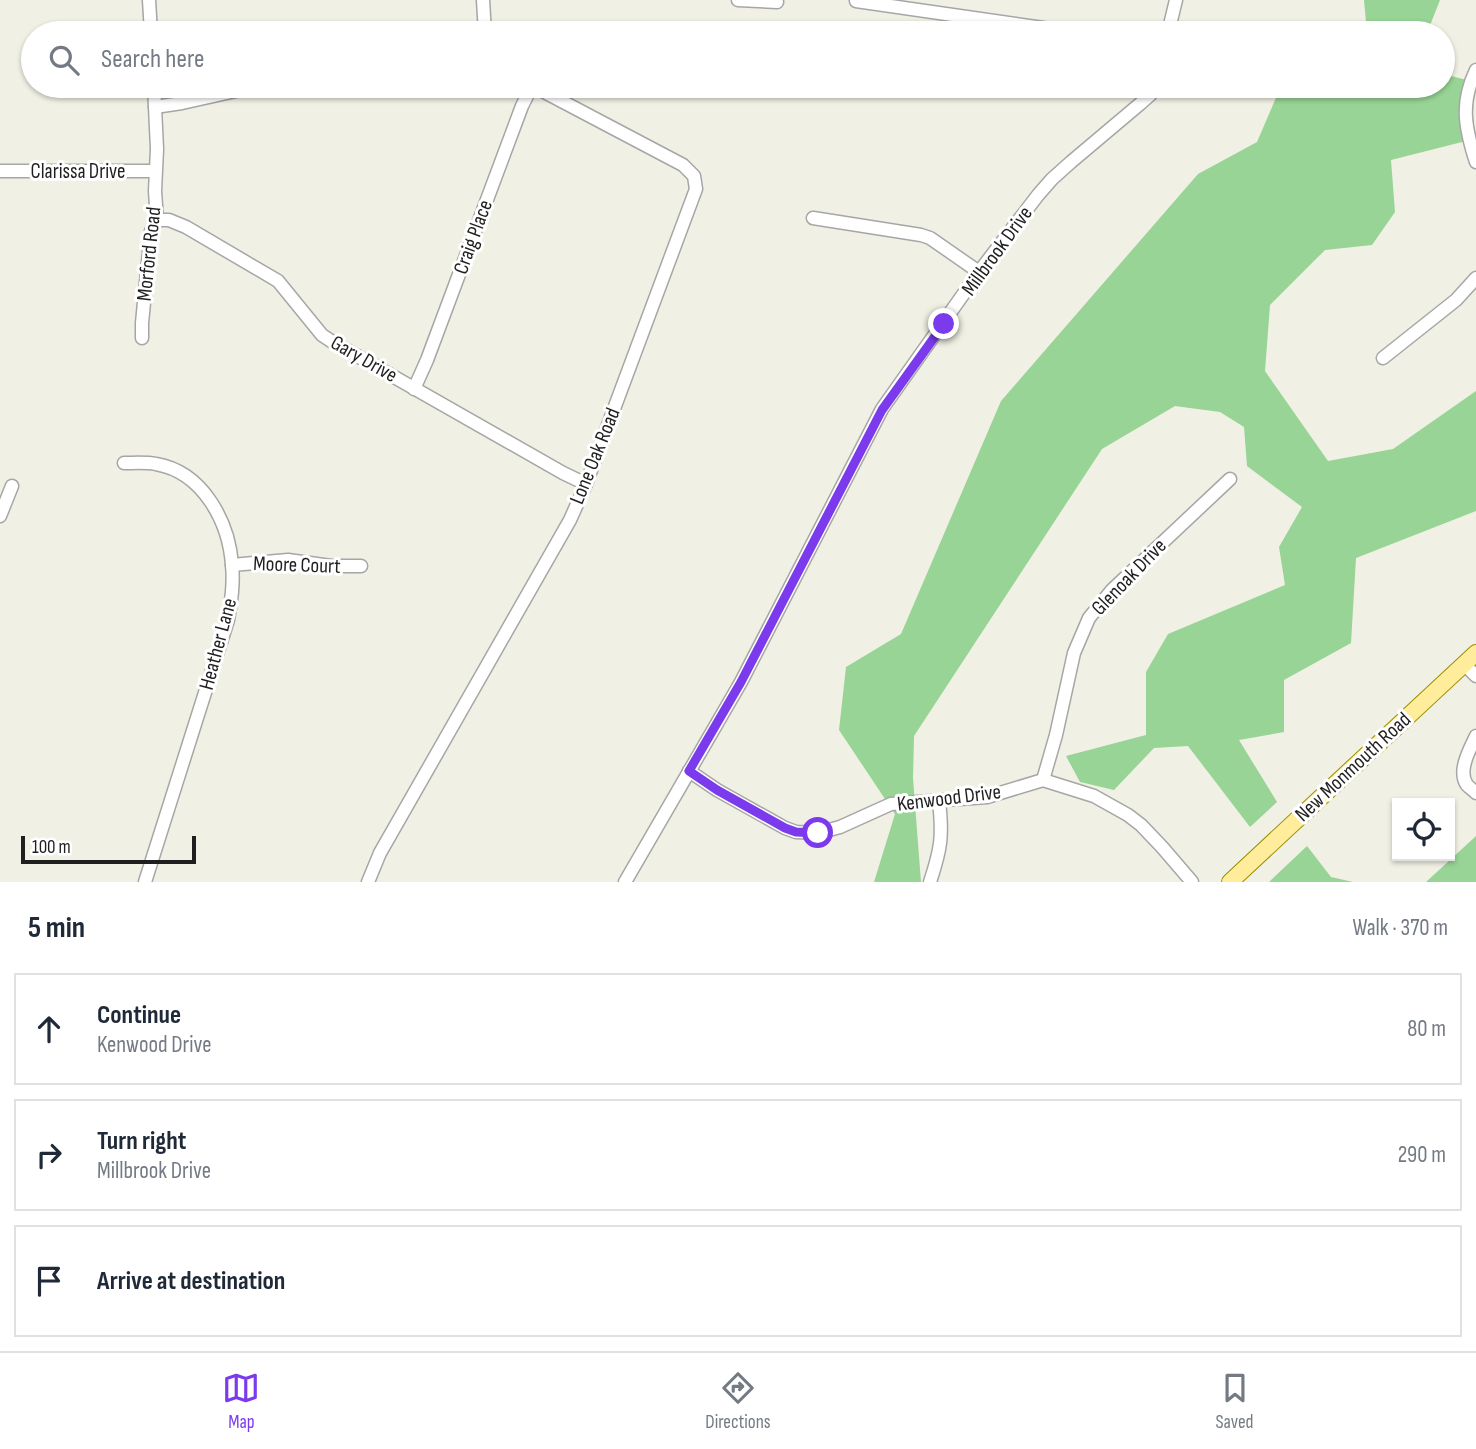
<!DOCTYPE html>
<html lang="en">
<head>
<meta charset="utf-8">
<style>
	body { margin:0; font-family:"Sofia Sans Condensed",sans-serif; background:#f2f2f3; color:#1f2937 }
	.controls { position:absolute; right:21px; bottom:21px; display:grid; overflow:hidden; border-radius:0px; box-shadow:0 2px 5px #0004 }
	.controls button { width:63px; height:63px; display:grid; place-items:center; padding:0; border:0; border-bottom:2px solid #e0e1e3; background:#fff; color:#1f2937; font:35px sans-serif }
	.scale { position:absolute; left:21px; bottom:18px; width:175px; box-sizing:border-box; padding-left:7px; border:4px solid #1f1f1f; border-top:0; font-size:19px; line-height:24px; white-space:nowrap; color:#1f1f1f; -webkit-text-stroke:5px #fff; paint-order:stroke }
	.stop { position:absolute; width:21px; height:21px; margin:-16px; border:5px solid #7c3aed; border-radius:50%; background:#fff }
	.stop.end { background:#7c3aed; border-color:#fff; box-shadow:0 2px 7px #0008 }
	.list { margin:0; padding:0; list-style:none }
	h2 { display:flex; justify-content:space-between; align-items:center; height:91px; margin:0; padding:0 28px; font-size:30px }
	h2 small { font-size:23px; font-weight:400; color:#747a83 }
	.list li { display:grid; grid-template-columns:46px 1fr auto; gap:21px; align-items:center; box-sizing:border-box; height:112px; margin:0 14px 14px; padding:0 14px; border:2px solid #e0e1e3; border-radius:0px }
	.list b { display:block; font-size:26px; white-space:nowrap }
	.list p { margin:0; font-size:23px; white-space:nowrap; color:#747a83 }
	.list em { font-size:23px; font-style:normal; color:#747a83 }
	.icon { flex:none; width:38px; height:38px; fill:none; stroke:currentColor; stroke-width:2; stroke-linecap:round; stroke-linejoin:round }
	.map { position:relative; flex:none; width:1476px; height:882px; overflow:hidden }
	.search { position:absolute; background:#fff; box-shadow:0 2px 5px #0004; left:21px; right:21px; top:21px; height:77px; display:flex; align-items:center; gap:18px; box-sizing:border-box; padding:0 24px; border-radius:38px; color:#747a83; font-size:26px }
	.sheet { height:469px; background:#fff }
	nav { display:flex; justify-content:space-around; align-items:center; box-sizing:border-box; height:98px; border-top:2px solid #e0e1e3; background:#fff; font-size:19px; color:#747a83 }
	nav a { display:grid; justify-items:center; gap:4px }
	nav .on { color:#7c3aed }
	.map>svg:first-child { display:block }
	.forest { fill:#97d495 }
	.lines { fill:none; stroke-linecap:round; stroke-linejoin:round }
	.minor-casing { stroke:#a6a6a6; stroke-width:15 }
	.major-casing { stroke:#9a8e00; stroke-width:18 }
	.minor { stroke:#fff; stroke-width:12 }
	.major { stroke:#ffed9b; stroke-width:16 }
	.route { stroke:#7c3aed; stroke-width:9 }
	.labels { text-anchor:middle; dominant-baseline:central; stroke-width:6; stroke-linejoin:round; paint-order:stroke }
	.street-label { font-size:21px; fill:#1f1f1f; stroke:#fff }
</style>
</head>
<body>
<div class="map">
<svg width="1476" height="882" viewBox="0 0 1476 882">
	<rect width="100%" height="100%" fill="#f1f0e4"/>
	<g class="forest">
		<polygon points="1364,0 1440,0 1427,33 1367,33"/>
		<polygon points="1443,74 1471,81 1470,140 1391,160 1395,212 1372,245 1325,250 1270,305 1265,371 1328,461 1393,449 1476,391 1476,511 1356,558 1351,643 1284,680 1284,732 1239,740 1277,802 1250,827 1188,746 1154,748 1114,790 1080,782 1066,756 1146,735 1146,672 1168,634 1285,585 1279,547 1302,507 1247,466 1244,427 1220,412 1175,406 1102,449 914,736 913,778 921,882 874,882 895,814 839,730 846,667 901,634 1001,401 1198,174 1257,142 1281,86 1443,86"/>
		<polygon points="1476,836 1476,882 1426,882"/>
		<polygon points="1307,846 1331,877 1353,882 1269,882"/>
	</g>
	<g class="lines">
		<g class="minor-casing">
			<g id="minor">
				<polyline points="149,0 151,33"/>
				<polyline points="483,0 485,33"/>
				<polyline points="738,0 777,2"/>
				<polyline points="856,1 1078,33"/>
				<polyline points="1168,33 1176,0"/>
				<path d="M1476 70C1460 103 1465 128 1476 162"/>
				<polyline points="155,107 182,103 258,86"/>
				<polyline points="0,171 155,171"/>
				<polyline points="813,218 921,235 930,238 979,272"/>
				<polyline points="157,220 169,220 186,227 278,281 322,335 331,341 563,473 586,484"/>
				<polyline points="142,338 142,323 151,231 157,220 155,191 157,149 154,86"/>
				<polyline points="1383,358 1456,300 1476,278"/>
				<polyline points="414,389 427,360 522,106 532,86"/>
				<path d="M124 463C134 463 146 462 156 464 203 472 229 522 232 565 234 584 231 602 228 620L145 882"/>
				<polyline points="0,516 12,486"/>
				<polyline points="232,565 288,560 331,566 361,566"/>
				<polyline points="1464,664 1476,676"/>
				<path d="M1476 736C1470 749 1457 771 1467 785 1470 788 1473 790 1476 793"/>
				<polyline points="689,771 717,790 785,828 796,832 818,833 840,827 891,804 987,797 1043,780 1094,796 1128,815 1141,825 1162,847 1192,882"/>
				<polyline points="1043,780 1056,735 1074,653 1089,618 1112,590 1230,479"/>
				<polyline points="368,882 380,853 570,520 586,484 696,189 694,176 683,165 533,86"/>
				<polyline points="625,882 741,682 882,409 979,272 1038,195 1052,179 1071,162 1141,103 1150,95 1155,86"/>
				<path d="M930 882C941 849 943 836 939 801"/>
			</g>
		</g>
		<g class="major-casing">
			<polyline id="major" points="1230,882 1476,653"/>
		</g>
		<use href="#minor" class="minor"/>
		<use href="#major" class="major"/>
	</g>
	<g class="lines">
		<polyline class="route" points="818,833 796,832 785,828 717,790 689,771 741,682 882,410 944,324"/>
	</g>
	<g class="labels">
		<g class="street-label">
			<text x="78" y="171">Clarissa Drive</text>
			<text transform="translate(473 237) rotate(-70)">Craig Place</text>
			<text transform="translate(997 251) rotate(-54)">Millbrook Drive</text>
			<text transform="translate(149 254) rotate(-84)">Morford Road</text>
			<text transform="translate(364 359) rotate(30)">Gary Drive</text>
			<text transform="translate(595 456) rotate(-68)">Lone Oak Road</text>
			<text transform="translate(297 565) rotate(2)">Moore Court</text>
			<text transform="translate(1129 577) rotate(-46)">Glenoak Drive</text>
			<text transform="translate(218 644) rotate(-75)">Heather Lane</text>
			<text transform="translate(1353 767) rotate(-43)">New Monmouth Road</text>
			<text transform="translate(949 798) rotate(-7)">Kenwood Drive</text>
		</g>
	</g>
</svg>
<div class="controls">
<button><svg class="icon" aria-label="locate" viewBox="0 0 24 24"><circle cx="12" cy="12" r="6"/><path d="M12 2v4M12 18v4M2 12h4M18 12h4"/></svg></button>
</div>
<div class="scale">100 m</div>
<div class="stop" style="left:818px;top:833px"></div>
<div class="stop end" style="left:944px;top:324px"></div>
<div class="search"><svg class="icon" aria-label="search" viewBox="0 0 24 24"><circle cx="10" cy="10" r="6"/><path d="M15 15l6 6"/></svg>Search here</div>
</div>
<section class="sheet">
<h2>5 min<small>Walk · 370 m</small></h2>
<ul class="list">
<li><svg class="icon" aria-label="ahead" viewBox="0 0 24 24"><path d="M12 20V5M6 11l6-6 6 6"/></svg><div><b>Continue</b><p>Kenwood Drive</p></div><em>80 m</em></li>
<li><svg class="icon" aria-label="right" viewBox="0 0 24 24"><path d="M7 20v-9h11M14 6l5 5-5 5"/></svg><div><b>Turn right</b><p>Millbrook Drive</p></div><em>290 m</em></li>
<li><svg class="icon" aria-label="arrive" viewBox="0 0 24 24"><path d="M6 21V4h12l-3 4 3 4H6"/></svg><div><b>Arrive at destination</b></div></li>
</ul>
</section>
<nav>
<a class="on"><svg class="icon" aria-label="map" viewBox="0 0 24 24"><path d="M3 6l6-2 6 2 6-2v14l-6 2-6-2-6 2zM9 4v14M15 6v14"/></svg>Map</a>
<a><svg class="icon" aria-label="directions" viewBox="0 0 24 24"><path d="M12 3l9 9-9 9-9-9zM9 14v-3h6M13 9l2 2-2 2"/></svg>Directions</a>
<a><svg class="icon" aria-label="saved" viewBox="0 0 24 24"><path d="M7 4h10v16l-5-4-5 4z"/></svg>Saved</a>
</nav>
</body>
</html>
